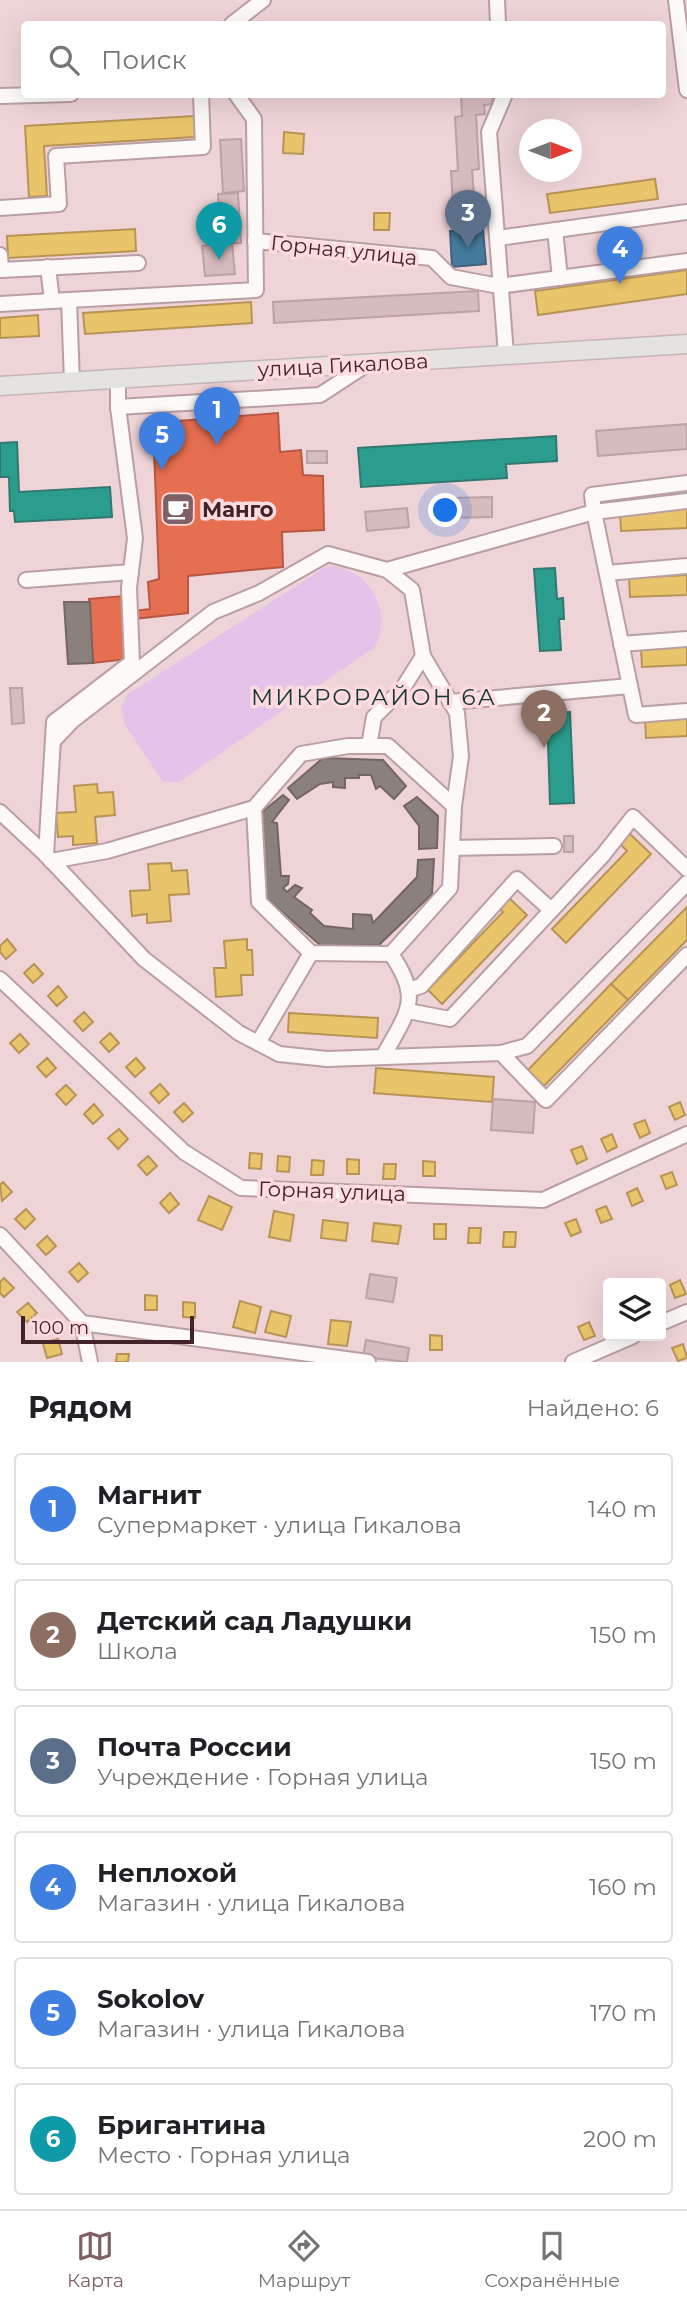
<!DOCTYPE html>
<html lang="ru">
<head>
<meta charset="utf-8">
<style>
	body { margin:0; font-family:Montserrat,sans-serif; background:#f6f6f6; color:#202124 }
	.controls { position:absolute; right:21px; bottom:21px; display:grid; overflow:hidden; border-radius:7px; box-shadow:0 7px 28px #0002 }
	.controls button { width:63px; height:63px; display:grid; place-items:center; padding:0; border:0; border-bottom:2px solid #e0e0e0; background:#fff; color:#202124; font:35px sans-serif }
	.compass { position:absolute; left:519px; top:119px; width:63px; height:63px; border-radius:50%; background:#fff; box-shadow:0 7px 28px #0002; rotate:90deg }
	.scale { position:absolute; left:21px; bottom:18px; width:173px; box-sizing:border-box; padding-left:7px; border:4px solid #422328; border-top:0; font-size:19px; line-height:24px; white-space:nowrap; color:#422328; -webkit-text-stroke:5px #fddbde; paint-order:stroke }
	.you { position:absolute; left:446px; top:511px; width:24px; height:24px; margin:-18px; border:5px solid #fff; border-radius:50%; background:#1a73e8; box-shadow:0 0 0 10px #1a73e833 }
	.badge { display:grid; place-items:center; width:46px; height:46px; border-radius:50%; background:#7f6165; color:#fff; font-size:23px; font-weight:700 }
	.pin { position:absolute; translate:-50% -58px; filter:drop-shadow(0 2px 4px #0008) }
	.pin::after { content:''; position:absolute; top:37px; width:24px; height:21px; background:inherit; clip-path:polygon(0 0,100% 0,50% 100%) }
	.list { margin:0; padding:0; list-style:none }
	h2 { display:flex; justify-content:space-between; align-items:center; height:91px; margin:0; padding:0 28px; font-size:30px }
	h2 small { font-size:23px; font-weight:400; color:#757577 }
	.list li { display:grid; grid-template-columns:46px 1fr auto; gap:21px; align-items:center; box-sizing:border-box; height:112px; margin:0 14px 14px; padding:0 14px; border:2px solid #e0e0e0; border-radius:7px }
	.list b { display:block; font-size:26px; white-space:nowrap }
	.list p { margin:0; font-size:23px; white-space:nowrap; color:#757577 }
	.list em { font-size:23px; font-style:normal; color:#757577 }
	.icon { flex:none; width:38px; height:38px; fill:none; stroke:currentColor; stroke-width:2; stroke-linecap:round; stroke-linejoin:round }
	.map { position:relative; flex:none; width:687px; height:1362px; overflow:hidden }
	.search { position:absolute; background:#fff; box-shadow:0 7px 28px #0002; left:21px; right:21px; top:21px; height:77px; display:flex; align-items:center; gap:18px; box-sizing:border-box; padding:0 24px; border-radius:7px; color:#757577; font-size:26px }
	.sheet { height:847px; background:#fff }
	nav { display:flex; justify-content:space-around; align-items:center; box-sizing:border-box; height:98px; border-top:2px solid #e0e0e0; background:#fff; font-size:19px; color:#757577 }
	nav a { display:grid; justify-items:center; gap:4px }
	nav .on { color:#7f6165 }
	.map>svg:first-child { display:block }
	.green { fill:#e4c2ea }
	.homes { fill:#e9c46a; stroke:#b79456; stroke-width:2 }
	.shops { fill:#e76f51; stroke:#b65845; stroke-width:2 }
	.schools { fill:#2a9d8f; stroke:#317870; stroke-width:2 }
	.public { fill:#457b9d; stroke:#44617a; stroke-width:2 }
	.industry { fill:#8a817c; stroke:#746563; stroke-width:2 }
	.building { fill:#d7bcbf; stroke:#bca1a5; stroke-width:2 }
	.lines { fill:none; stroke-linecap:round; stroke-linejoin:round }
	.minor-casing { stroke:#b99fa2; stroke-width:18 }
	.major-casing { stroke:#c5b4b6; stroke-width:21 }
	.minor { stroke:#fdf9f9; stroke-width:14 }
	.major { stroke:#e5e3df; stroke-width:18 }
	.labels { text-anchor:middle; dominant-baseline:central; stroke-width:7; stroke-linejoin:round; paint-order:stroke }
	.street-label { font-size:21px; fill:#422328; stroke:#fddbde }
	.poi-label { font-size:21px; font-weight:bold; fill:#422328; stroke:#fddbde; text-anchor:start }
	.neighbourhood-label { font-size:23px; letter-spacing:2px; fill:#153736; stroke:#fddbde }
</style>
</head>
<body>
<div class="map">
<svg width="687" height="1362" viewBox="0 0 687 1362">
	<rect width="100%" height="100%" fill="#efd4d7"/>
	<path class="green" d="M327 566C368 566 394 611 375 647L179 782H163L125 725 121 706 128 694Z"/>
	<g class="homes">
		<polygon points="194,116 195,137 44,146 47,196 29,197 25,126"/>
		<polygon points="284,132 304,134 303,154 283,153"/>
		<polygon points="655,179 658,199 550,213 547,194"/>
		<polygon points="374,213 390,213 389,230 374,230"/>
		<polygon points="135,229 136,251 8,258 7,236"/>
		<polygon points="687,270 687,294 538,315 535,291"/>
		<polygon points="251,302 252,323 85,334 83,313"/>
		<polygon points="38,315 39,336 0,338 0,318"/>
		<polygon points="687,508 687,528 621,531 620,511"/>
		<polygon points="687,575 687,595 630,597 629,578"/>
		<polygon points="687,646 687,665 642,667 641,648"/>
		<polygon points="687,717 687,736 646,738 645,718"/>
		<polygon points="97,784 98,793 113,792 115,815 95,817 97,843 73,845 73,836 58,837 56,813 76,812 74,786"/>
		<polygon points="629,833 651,854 566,943 552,929 627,851 619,843"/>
		<polygon points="171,863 172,871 187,870 189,894 169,895 171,921 147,923 147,914 132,916 130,891 150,890 148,864"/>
		<polygon points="505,894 527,915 442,1004 428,990 503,912 495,904"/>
		<polygon points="687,907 687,940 628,1000 611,984"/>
		<polygon points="7,939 16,950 6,959 0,952 0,946"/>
		<polygon points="247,939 247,950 252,950 253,975 241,975 242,995 216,997 214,968 226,968 224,941"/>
		<polygon points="34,964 43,974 33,983 24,973"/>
		<polygon points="611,984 628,1000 544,1086 528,1070"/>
		<polygon points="58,986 67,997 57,1006 48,996"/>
		<polygon points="84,1012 93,1022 83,1031 74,1021"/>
		<polygon points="289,1013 378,1018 377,1038 288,1032"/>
		<polygon points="110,1033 119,1043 109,1052 100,1042"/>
		<polygon points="20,1034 29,1044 19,1053 10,1043"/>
		<polygon points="47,1058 56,1068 46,1077 37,1067"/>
		<polygon points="136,1058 145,1068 135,1077 126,1067"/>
		<polygon points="376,1068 494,1077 492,1102 374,1093"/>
		<polygon points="160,1084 169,1094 159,1103 150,1093"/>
		<polygon points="66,1085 76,1095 66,1105 56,1094"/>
		<polygon points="680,1102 685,1115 675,1120 669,1107"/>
		<polygon points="184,1103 193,1113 183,1122 174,1112"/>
		<polygon points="94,1104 103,1115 93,1124 84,1114"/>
		<polygon points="645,1120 650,1133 640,1138 634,1124"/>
		<polygon points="119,1129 128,1139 118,1149 108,1138"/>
		<polygon points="612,1134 617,1147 607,1152 601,1139"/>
		<polygon points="582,1146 587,1159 577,1164 571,1150"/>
		<polygon points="250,1153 262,1154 261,1169 249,1168"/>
		<polygon points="148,1156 157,1166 147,1175 138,1165"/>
		<polygon points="278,1156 290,1157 289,1172 277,1171"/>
		<polygon points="347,1159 359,1160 359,1174 347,1174"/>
		<polygon points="312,1160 324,1161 323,1175 311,1175"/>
		<polygon points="423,1161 435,1162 435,1176 423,1176"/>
		<polygon points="384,1164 396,1164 395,1179 383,1179"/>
		<polygon points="672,1172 677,1185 666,1189 661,1176"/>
		<polygon points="3,1182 12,1192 2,1201 0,1185"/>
		<polygon points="637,1188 643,1201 632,1206 627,1193"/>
		<polygon points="170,1193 179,1204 169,1213 160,1203"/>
		<polygon points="209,1196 232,1207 222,1230 198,1220"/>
		<polygon points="606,1206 612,1219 601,1223 596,1210"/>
		<polygon points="26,1209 35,1219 25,1229 15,1219"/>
		<polygon points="274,1211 294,1215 290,1241 269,1237"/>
		<polygon points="576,1219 581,1232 571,1236 565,1223"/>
		<polygon points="323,1220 348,1223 346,1241 321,1238"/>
		<polygon points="374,1223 401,1226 398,1244 372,1241"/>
		<rect x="434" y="1224" width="12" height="15"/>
		<polygon points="469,1228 481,1228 480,1243 468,1243"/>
		<polygon points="504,1232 516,1232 515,1247 503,1247"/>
		<polygon points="47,1236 56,1246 46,1255 37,1245"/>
		<polygon points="79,1263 88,1273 78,1282 69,1272"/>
		<polygon points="4,1278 14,1288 4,1297 0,1293 0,1282"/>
		<polygon points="680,1280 686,1294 675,1298 670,1285"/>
		<polygon points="145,1295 157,1296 157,1310 145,1310"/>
		<polygon points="240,1301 261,1307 255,1333 233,1327"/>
		<polygon points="183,1302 195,1303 195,1318 183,1317"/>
		<polygon points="28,1303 37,1313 27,1322 17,1312"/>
		<polygon points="271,1311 291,1316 286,1337 265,1332"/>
		<polygon points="331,1320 351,1322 347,1346 328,1344"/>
		<polygon points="589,1322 595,1336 584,1340 578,1327"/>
		<polygon points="430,1335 442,1336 442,1350 430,1350"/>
		<polygon points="58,1339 62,1354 47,1358 43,1343"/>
		<polygon points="683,1344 687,1358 678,1361 672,1348"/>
		<polygon points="117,1354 129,1354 128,1362 116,1362"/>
	</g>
	<polygon class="shops" points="278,413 280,452 301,450 303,475 323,476 324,530 282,532 283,567 188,576 188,613 125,620 127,659 93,663 89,599 124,596 125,612 150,609 148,582 159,579 153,423"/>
	<g class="schools">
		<polygon points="556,436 557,461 506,464 507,478 361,487 358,448"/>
		<polygon points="17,442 19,492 110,487 112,517 15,522 14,511 10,511 9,477 0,477 0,443"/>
		<polygon points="555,568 557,599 563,598 564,619 559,619 561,650 540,651 534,569"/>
		<polygon points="570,712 574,803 550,804 547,713"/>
	</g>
	<polygon class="public" points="476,221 475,230 483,229 486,264 452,267 450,231 458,231 457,222"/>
	<g class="industry">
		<polygon points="64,602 90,602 93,663 68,664"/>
		<polygon points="323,758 383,760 406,786 394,799 380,786 376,789 371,775 359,775 359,778 345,778 345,788 333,787 333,782 320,784 297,799 288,788"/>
		<polygon points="283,795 289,800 272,822 277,823 281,876 289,876 288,884 283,888 287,892 295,885 302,888 294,897 312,910 310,913 324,926 353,929 353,914 371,915 373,923 417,877 418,860 434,859 432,894 379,945 320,945 263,895 262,812"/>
		<polygon points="417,797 438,816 437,848 419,849 419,826 404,806"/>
	</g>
	<g class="building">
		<polygon points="461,94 492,94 492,104 484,105 485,114 476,115 479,169 472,170 476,221 454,222 451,171 458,171 455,117 462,116"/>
		<polygon points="241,139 244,191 223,193 220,140"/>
		<polygon points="238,193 241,243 221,244 218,194"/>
		<polygon points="232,243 235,274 205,276 202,246"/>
		<polygon points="478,291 479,311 274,323 273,302"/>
		<polygon points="687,424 687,449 598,456 596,431"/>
		<rect x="307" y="451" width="20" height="12"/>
		<polygon points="492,497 492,517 450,518 450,498"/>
		<polygon points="407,508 409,527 367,531 365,512"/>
		<polygon points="10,688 22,688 24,723 12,724"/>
		<rect x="564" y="836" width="9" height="16"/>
		<polygon points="493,1099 535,1102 533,1133 491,1130"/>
		<polygon points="370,1274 397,1278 393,1302 366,1298"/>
		<polygon points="366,1340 409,1348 407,1362 363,1357"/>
	</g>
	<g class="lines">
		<g class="minor-casing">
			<g id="minor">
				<polyline points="497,0 498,24"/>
				<polyline points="676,0 687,90"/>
				<polyline points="232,24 263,0"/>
				<polyline points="505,94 489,132 506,355"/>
				<polyline points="0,96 71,94"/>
				<polyline points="0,208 59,204 56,156 203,147 201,94"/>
				<polyline points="555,230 560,278"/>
				<polyline points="498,238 687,212"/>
				<polyline points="255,241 432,258 451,277 499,286 687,261"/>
				<polyline points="0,255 1,270 138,263"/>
				<polyline points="48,267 52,301"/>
				<polyline points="0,304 69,300"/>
				<polyline points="72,382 69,300 256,290 254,119 236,94"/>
				<polyline points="118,407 320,395 369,363"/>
				<polyline points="687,501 594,512 636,715 687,711"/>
				<polyline points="607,573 687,566"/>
				<polyline points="26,580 131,572"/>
				<polyline points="621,644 687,639"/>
				<polyline points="423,656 457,713 461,756 454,806"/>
				<polyline points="450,702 630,686"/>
				<polyline points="55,739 72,721 213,612 259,593 328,554 387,570 594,512 592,495 687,483"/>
				<polyline points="369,746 374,717 403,688 423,656 412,590 387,570"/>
				<polyline points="0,812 46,855 144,959 239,1033 279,1054 327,1059 501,1053 527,1046 687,883"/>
				<polyline points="452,848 554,846"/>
				<polyline points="46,855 54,722 132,662 129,588 135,538 118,407 118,380"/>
				<polyline points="51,861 107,851 254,808 301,754 348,746 388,746 454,806 450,888 391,954 311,953 259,902 254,808"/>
				<polyline points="0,979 184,1152 241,1188 543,1200 687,1134"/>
				<polyline points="408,990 421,986 517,879 551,910"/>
				<polyline points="408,1011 450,1019 603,855 633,817 687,869"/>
				<polyline points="258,1043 311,953"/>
				<polyline points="501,1053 546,1100 687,955"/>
				<path d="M384 1055C408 1011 422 999 391 954"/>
				<polyline points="0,1235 82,1323 368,1362"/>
				<polyline points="82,1323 90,1362"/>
				<polyline points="661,1323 687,1312"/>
				<polyline points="573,1362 633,1336"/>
			</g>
		</g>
		<g class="major-casing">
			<polyline id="major" points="0,386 687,344"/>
		</g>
		<use href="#minor" class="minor"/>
		<use href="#major" class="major"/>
	</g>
	<defs>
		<g id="cafe-square" transform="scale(1.75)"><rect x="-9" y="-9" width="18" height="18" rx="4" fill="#7f6165" stroke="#fddbde"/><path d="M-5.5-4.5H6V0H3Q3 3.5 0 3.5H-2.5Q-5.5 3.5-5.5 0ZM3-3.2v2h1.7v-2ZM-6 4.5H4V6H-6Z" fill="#fff"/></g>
	</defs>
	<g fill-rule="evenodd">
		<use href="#cafe-square" x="178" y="509"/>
	</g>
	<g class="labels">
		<g class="street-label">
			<text transform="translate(344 250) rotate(6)">Горная улица</text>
			<text transform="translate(343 365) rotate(-3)">улица Гикалова</text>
			<text transform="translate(332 1191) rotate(2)">Горная улица</text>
		</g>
		<g class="poi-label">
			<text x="202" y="509">Манго</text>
		</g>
		<g class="neighbourhood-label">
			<text x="374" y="697">МИКРОРАЙОН 6А</text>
		</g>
	</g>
</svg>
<div class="controls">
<button><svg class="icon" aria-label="layers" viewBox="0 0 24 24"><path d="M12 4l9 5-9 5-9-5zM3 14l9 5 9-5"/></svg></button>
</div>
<svg class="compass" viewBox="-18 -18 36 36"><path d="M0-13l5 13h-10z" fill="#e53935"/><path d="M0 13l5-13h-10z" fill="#757577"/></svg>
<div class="scale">100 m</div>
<div class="you"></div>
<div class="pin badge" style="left:217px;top:445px;background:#3f7fe0">1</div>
<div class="pin badge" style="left:544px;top:748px;background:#8d6e63">2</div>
<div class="pin badge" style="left:468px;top:248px;background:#5c6f8a">3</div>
<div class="pin badge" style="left:620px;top:284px;background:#3f7fe0">4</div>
<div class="pin badge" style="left:162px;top:470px;background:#3f7fe0">5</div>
<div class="pin badge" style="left:219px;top:260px;background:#0f9aa8">6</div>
<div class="search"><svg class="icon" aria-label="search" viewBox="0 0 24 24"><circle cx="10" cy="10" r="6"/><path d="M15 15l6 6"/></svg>Поиск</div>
</div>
<section class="sheet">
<h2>Рядом<small>Найдено: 6</small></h2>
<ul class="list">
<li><span class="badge" style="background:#3f7fe0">1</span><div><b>Магнит</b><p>Супермаркет · улица Гикалова</p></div><em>140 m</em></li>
<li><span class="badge" style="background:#8d6e63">2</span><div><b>Детский сад Ладушки</b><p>Школа</p></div><em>150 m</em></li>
<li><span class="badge" style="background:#5c6f8a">3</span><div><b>Почта России</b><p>Учреждение · Горная улица</p></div><em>150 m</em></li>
<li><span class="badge" style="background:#3f7fe0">4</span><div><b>Неплохой</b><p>Магазин · улица Гикалова</p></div><em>160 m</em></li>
<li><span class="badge" style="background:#3f7fe0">5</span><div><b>Sokolov</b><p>Магазин · улица Гикалова</p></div><em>170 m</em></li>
<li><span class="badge" style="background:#0f9aa8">6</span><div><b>Бригантина</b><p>Место · Горная улица</p></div><em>200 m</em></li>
</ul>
</section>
<nav>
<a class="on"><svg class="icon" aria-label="map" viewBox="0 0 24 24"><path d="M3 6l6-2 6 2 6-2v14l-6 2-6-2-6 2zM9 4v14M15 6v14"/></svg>Карта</a>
<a><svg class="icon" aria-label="directions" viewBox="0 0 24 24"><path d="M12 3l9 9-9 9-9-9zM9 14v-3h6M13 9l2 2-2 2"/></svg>Маршрут</a>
<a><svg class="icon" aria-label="saved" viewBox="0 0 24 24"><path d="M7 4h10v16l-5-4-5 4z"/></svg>Сохранённые</a>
</nav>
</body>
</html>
